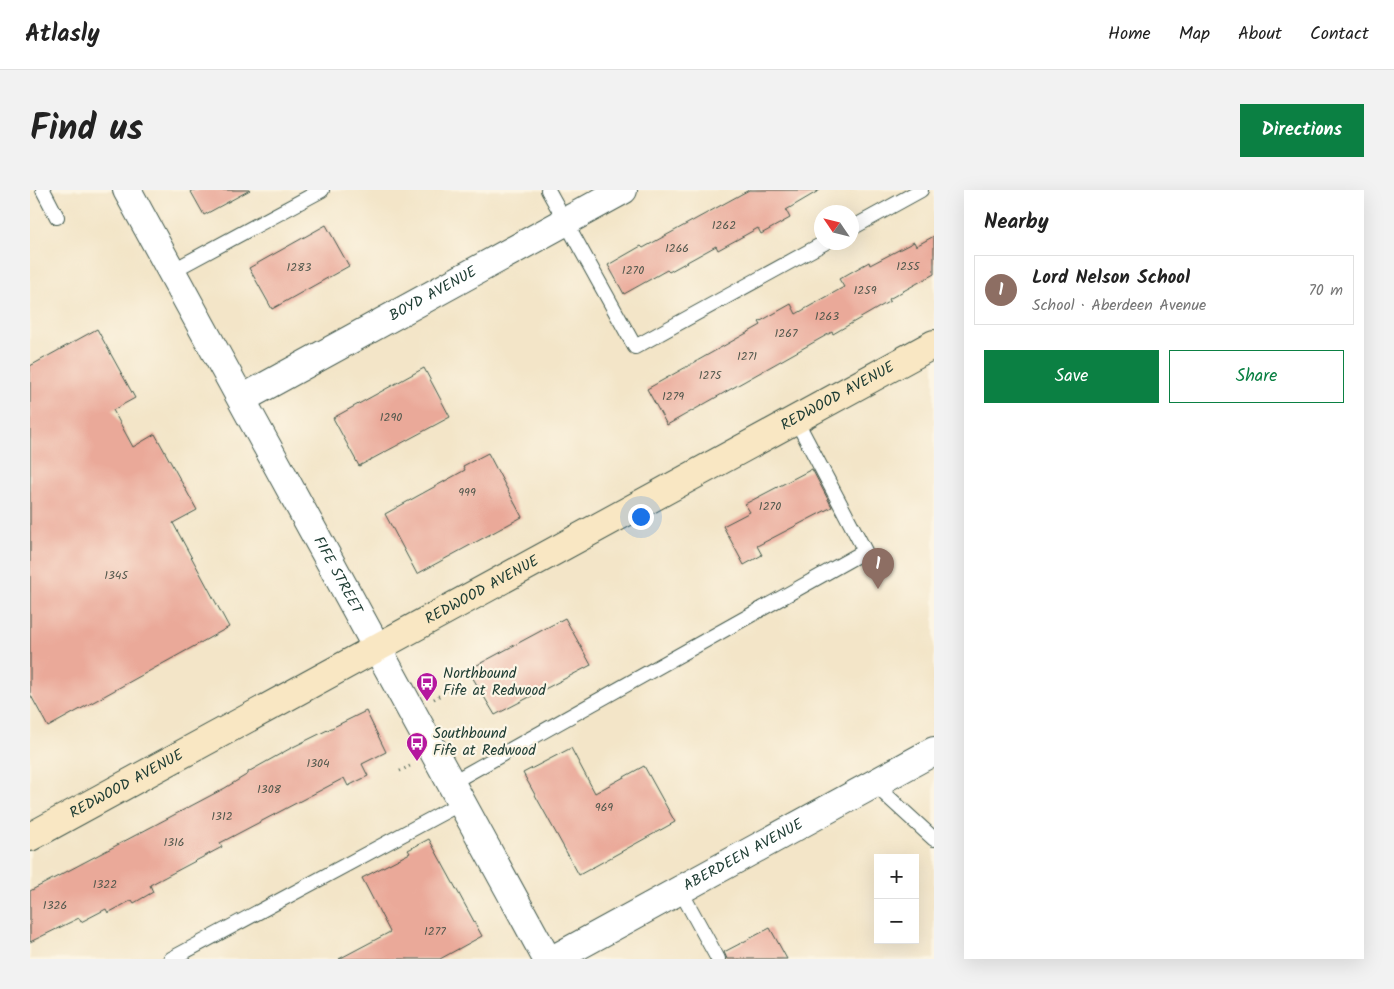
<!DOCTYPE html>
<html lang="en">
<head>
<meta charset="utf-8">
<style>
	body { margin:0; font-family:Kalam,sans-serif; background:#f2f2f2; color:#222 }
	.controls { position:absolute; right:15px; bottom:15px; display:grid; overflow:hidden; border-radius:0px; box-shadow:0 5px 20px #0002 }
	.controls button { width:45px; height:45px; display:grid; place-items:center; padding:0; border:0; border-bottom:1px solid #e0e0e0; background:#fff; color:#222; font:25px sans-serif }
	.compass { position:absolute; left:784px; top:15px; width:45px; height:45px; border-radius:50%; background:#fff; box-shadow:0 5px 20px #0002; rotate:305deg }
	.you { position:absolute; left:610px; top:326px; width:18px; height:18px; margin:-12px; border:4px solid #fff; border-radius:50%; background:#1a73e8; box-shadow:0 0 0 8px #1a73e833 }
	.badge { display:grid; place-items:center; width:32px; height:32px; border-radius:50%; background:#0b8043; color:#fff; font-size:16px; font-weight:700 }
	.pin { position:absolute; translate:-50% -41px; filter:drop-shadow(0 1px 2px #0008) }
	.pin::after { content:''; position:absolute; top:26px; width:18px; height:15px; background:inherit; clip-path:polygon(0 0,100% 0,50% 100%) }
	.list { margin:0; padding:0; list-style:none }
	h2 { display:flex; justify-content:space-between; align-items:center; height:65px; margin:0; padding:0 20px; font-size:21px }
	h2 small { font-size:16px; font-weight:400; color:#767676 }
	.list li { display:grid; grid-template-columns:32px 1fr auto; gap:15px; align-items:center; box-sizing:border-box; height:70px; margin:0 10px 10px; padding:0 10px; border:1px solid #e0e0e0; border-radius:0px }
	.list b { display:block; font-size:19px; white-space:nowrap }
	.list p { margin:0; font-size:16px; white-space:nowrap; color:#767676 }
	.list em { font-size:16px; font-style:normal; color:#767676 }
	.actions { display:flex; gap:10px; padding:15px 20px }
	.actions a { flex:1; padding:11px 0; border:1px solid #0b8043; border-radius:0px; text-align:center; font-size:18px; color:#0b8043 }
	.actions .main { background:#0b8043; color:#fff }
	.map { position:relative; flex:none; width:904px; height:769px; overflow:hidden; border-radius:0px }
	header { display:flex; align-items:center; gap:30px; box-sizing:border-box; height:70px; padding:0 25px; background:#fff; border-bottom:1px solid #e0e0e0 }
	header strong { font-size:24px }
	nav { display:flex; gap:28px; margin-inline-start:auto; font-size:18px }
	.intro { display:flex; align-items:center; justify-content:space-between; box-sizing:border-box; height:120px; padding:0 30px }
	h1 { margin:0; font-size:35px }
	.button { padding:12px 22px; border-radius:0px; background:#0b8043; color:#fff; font-size:18px; font-weight:700 }
	main { display:flex; gap:30px; padding:0 30px }
	aside { flex:1; background:#fff; border-radius:0px; box-shadow:0 5px 20px #0002 }
	.map>svg:first-child { display:block }
	.building { fill:#eaa999 }
	.lines { fill:none; stroke-linecap:round; stroke-linejoin:round }
	.lane-casing { stroke:#3f564a; stroke-width:16 }
	.street-casing { stroke:#3f564a; stroke-width:30 }
	.secondary-casing { stroke:#3f564a; stroke-width:30 }
	.path { stroke:#3f564a; stroke-width:3; stroke-dasharray:1 4; stroke-linecap:butt }
	.lane { stroke:#fff; stroke-width:14 }
	.street { stroke:#fff; stroke-width:28 }
	.secondary { stroke:#f9e7c3; stroke-width:28 }
	.labels { text-anchor:middle; dominant-baseline:central; stroke-width:4.5; stroke-linejoin:round; paint-order:stroke }
	.number-label { font-size:12px; fill:#52584d }
	.street-label { font-size:15px; fill:#1f3d34; stroke:#fcf5e5 }
	.poi-label { font-size:15px; fill:#1f3d34; stroke:#fcf5e5; text-anchor:start }
</style>
</head>
<body>
<header>
<strong>Atlasly</strong>
<nav><a>Home</a><a>Map</a><a>About</a><a>Contact</a></nav>
</header>
<div class="intro"><h1>Find us</h1><a class="button">Directions</a></div>
<main>
<div class="map">
<svg width="904" height="769" viewBox="0 0 904 769">
	<rect width="100%" height="100%" fill="#fcf5e5"/>
	<filter id="ink" filterUnits="userSpaceOnUse"><feTurbulence type="fractalNoise" baseFrequency=".02" numOctaves="2"/><feDisplacementMap in="SourceGraphic" scale="10" xChannelSelector="R" yChannelSelector="G"/><feConvolveMatrix kernelMatrix="1 2 1 2 8 2 1 2 1" color-interpolation-filters="sRGB"/></filter>
	<filter id="wash" filterUnits="userSpaceOnUse"><feTurbulence type="fractalNoise" baseFrequency=".0096" numOctaves="4" result="noise"/><feDisplacementMap in="SourceGraphic" scale="20" xChannelSelector="R" yChannelSelector="G"/><feGaussianBlur stdDeviation="1.12" result="paint"/><feColorMatrix in="noise" values="0 0 0 0 0 0 0 0 0 0 0 0 0 0 0 0 0 1.4 0 .05"/><feComposite in="paint" operator="in"/></filter>
	<g filter="url(#wash)">
		<rect width="100%" height="100%" fill="#f3e5c8"/>
		<g id="blocks">
			<g class="building">
				<polygon points="160,0 220,0 174,25"/>
				<polygon points="719,0 790,0 756,20 760,28 731,44 728,38 688,60 686,56 639,82 637,80 594,104 578,75 611,56 613,58"/>
				<polygon points="296,35 319,76 242,119 219,78"/>
				<polygon points="904,46 904,84 859,109 860,111 803,144 802,142 637,235 617,199 731,135 729,132 761,114 766,124 814,97 809,89 839,72 840,75 884,52 886,56"/>
				<polygon points="67,139 105,208 83,220 103,257 125,244 167,320 143,333 199,437 18,537 0,504 0,176"/>
				<polygon points="394,178 420,227 329,276 303,228"/>
				<polygon points="458,263 492,327 387,384 355,324 435,280 433,276"/>
				<polygon points="782,279 802,317 727,356 732,365 714,375 693,336 720,322 715,314"/>
				<polygon points="535,428 561,475 465,525 438,480"/>
				<polygon points="336,521 356,562 332,574 338,586 318,596 314,588 190,653 192,657 120,695 123,702 104,713 102,710 78,723 76,719 51,732 49,728 0,752 0,701 195,598 218,584 218,582 261,558"/>
				<polygon points="541,558 565,603 614,576 645,632 549,685 493,583"/>
				<polygon points="399,649 452,746 410,769 309,769 360,742 332,688 380,663 378,660"/>
				<polygon points="740,738 757,769 697,769 694,762"/>
			</g>
		</g>
	</g>
	<g filter="url(#ink)">
		<use href="#blocks" fill-opacity="0" stroke="#3f564a" stroke-width="1"/>
		<g class="lines">
			<g class="lane-casing">
				<g id="lane">
					<polyline points="13,0 27,27"/>
					<polyline points="518,0 605,157 796,52"/>
					<polyline points="822,38 891,0"/>
					<polyline points="142,81 292,0"/>
					<polyline points="421,593 835,361 766,230"/>
					<polyline points="844,594 904,649"/>
					<polyline points="650,700 688,769"/>
					<polyline points="141,769 431,613"/>
				</g>
			</g>
			<g class="street-casing">
				<g id="street">
					<path id="s1" d="M97 0 517 769"/>
					<path id="s2" d="M212 209 593 0"/>
					<path id="s3" d="M524 769 904 561"/>
				</g>
			</g>
			<g class="secondary-casing">
				<g id="secondary">
					<path id="s4" d="M0 647 904 154"/>
				</g>
			</g>
			<g class="path">
				<polyline points="404,509 417,501"/>
				<polyline points="370,581 382,575"/>
			</g>
			<use href="#lane" class="lane"/>
			<use href="#street" class="street"/>
			<use href="#secondary" class="secondary"/>
		</g>
	</g>
	<defs>
		<g id="bus-pin" transform="scale(1.125)"><path d="M0 17L-7.5 6A9.5 9.5 0 1 1 7.5 6Z" fill="#b5179e" stroke="#fcf5e5"/><path d="M-5-6H5V4H4V6H2V4H-2V6H-4V4H-5ZM-3.5-4V0h7V-4ZM-3.5 1.2v1.5H-2V1.2ZM2 1.2v1.5H3.5V1.2Z" fill="#fff"/></g>
	</defs>
	<g fill-rule="evenodd">
		<use href="#bus-pin" x="397" y="493"/>
		<use href="#bus-pin" x="387" y="553"/>
	</g>
	<g class="labels">
		<g class="number-label">
			<text x="694" y="35">1262</text>
			<text x="647" y="58">1266</text>
			<text x="878" y="76">1255</text>
			<text x="269" y="77">1283</text>
			<text x="603" y="80">1270</text>
			<text x="835" y="100">1259</text>
			<text x="797" y="126">1263</text>
			<text x="756" y="143">1267</text>
			<text x="717" y="166">1271</text>
			<text x="680" y="185">1275</text>
			<text x="643" y="206">1279</text>
			<text x="361" y="227">1290</text>
			<text x="437" y="302">999</text>
			<text x="740" y="316">1270</text>
			<text x="86" y="385">1345</text>
			<text x="288" y="573">1304</text>
			<text x="239" y="599">1308</text>
			<text x="574" y="617">969</text>
			<text x="192" y="626">1312</text>
			<text x="144" y="652">1316</text>
			<text x="75" y="694">1322</text>
			<text x="25" y="715">1326</text>
			<text x="405" y="741">1277</text>
		</g>
		<g class="street-label">
			<text stroke="none"><textPath href="#s2" startOffset="218">BOYD AVENUE</textPath></text>
			<text stroke="none"><textPath href="#s4" startOffset="920">REDWOOD AVENUE</textPath></text>
			<text stroke="none"><textPath href="#s1" startOffset="439">FIFE STREET</textPath></text>
			<text stroke="none"><textPath href="#s4" startOffset="515">REDWOOD AVENUE</textPath></text>
			<text stroke="none"><textPath href="#s4" startOffset="110">REDWOOD AVENUE</textPath></text>
			<text stroke="none"><textPath href="#s3" startOffset="216">ABERDEEN AVENUE</textPath></text>
		</g>
		<g class="poi-label">
			<text x="413" y="484">Northbound<tspan x="413" dy="17">Fife at Redwood</tspan></text>
			<text x="403" y="544">Southbound<tspan x="403" dy="17">Fife at Redwood</tspan></text>
		</g>
	</g>
</svg>
<div class="controls">
<button>+</button>
<button>−</button>
</div>
<svg class="compass" viewBox="-18 -18 36 36"><path d="M0-13l5 13h-10z" fill="#e53935"/><path d="M0 13l5-13h-10z" fill="#767676"/></svg>
<div class="you"></div>
<div class="pin badge" style="left:848px;top:399px;background:#8d6e63">1</div>
</div>
<aside>
<h2>Nearby<small></small></h2>
<ul class="list">
<li><span class="badge" style="background:#8d6e63">1</span><div><b>Lord Nelson School</b><p>School · Aberdeen Avenue</p></div><em>70 m</em></li>
</ul>
<div class="actions"><a class="main">Save</a><a>Share</a></div>
</aside>
</main>
</body>
</html>
